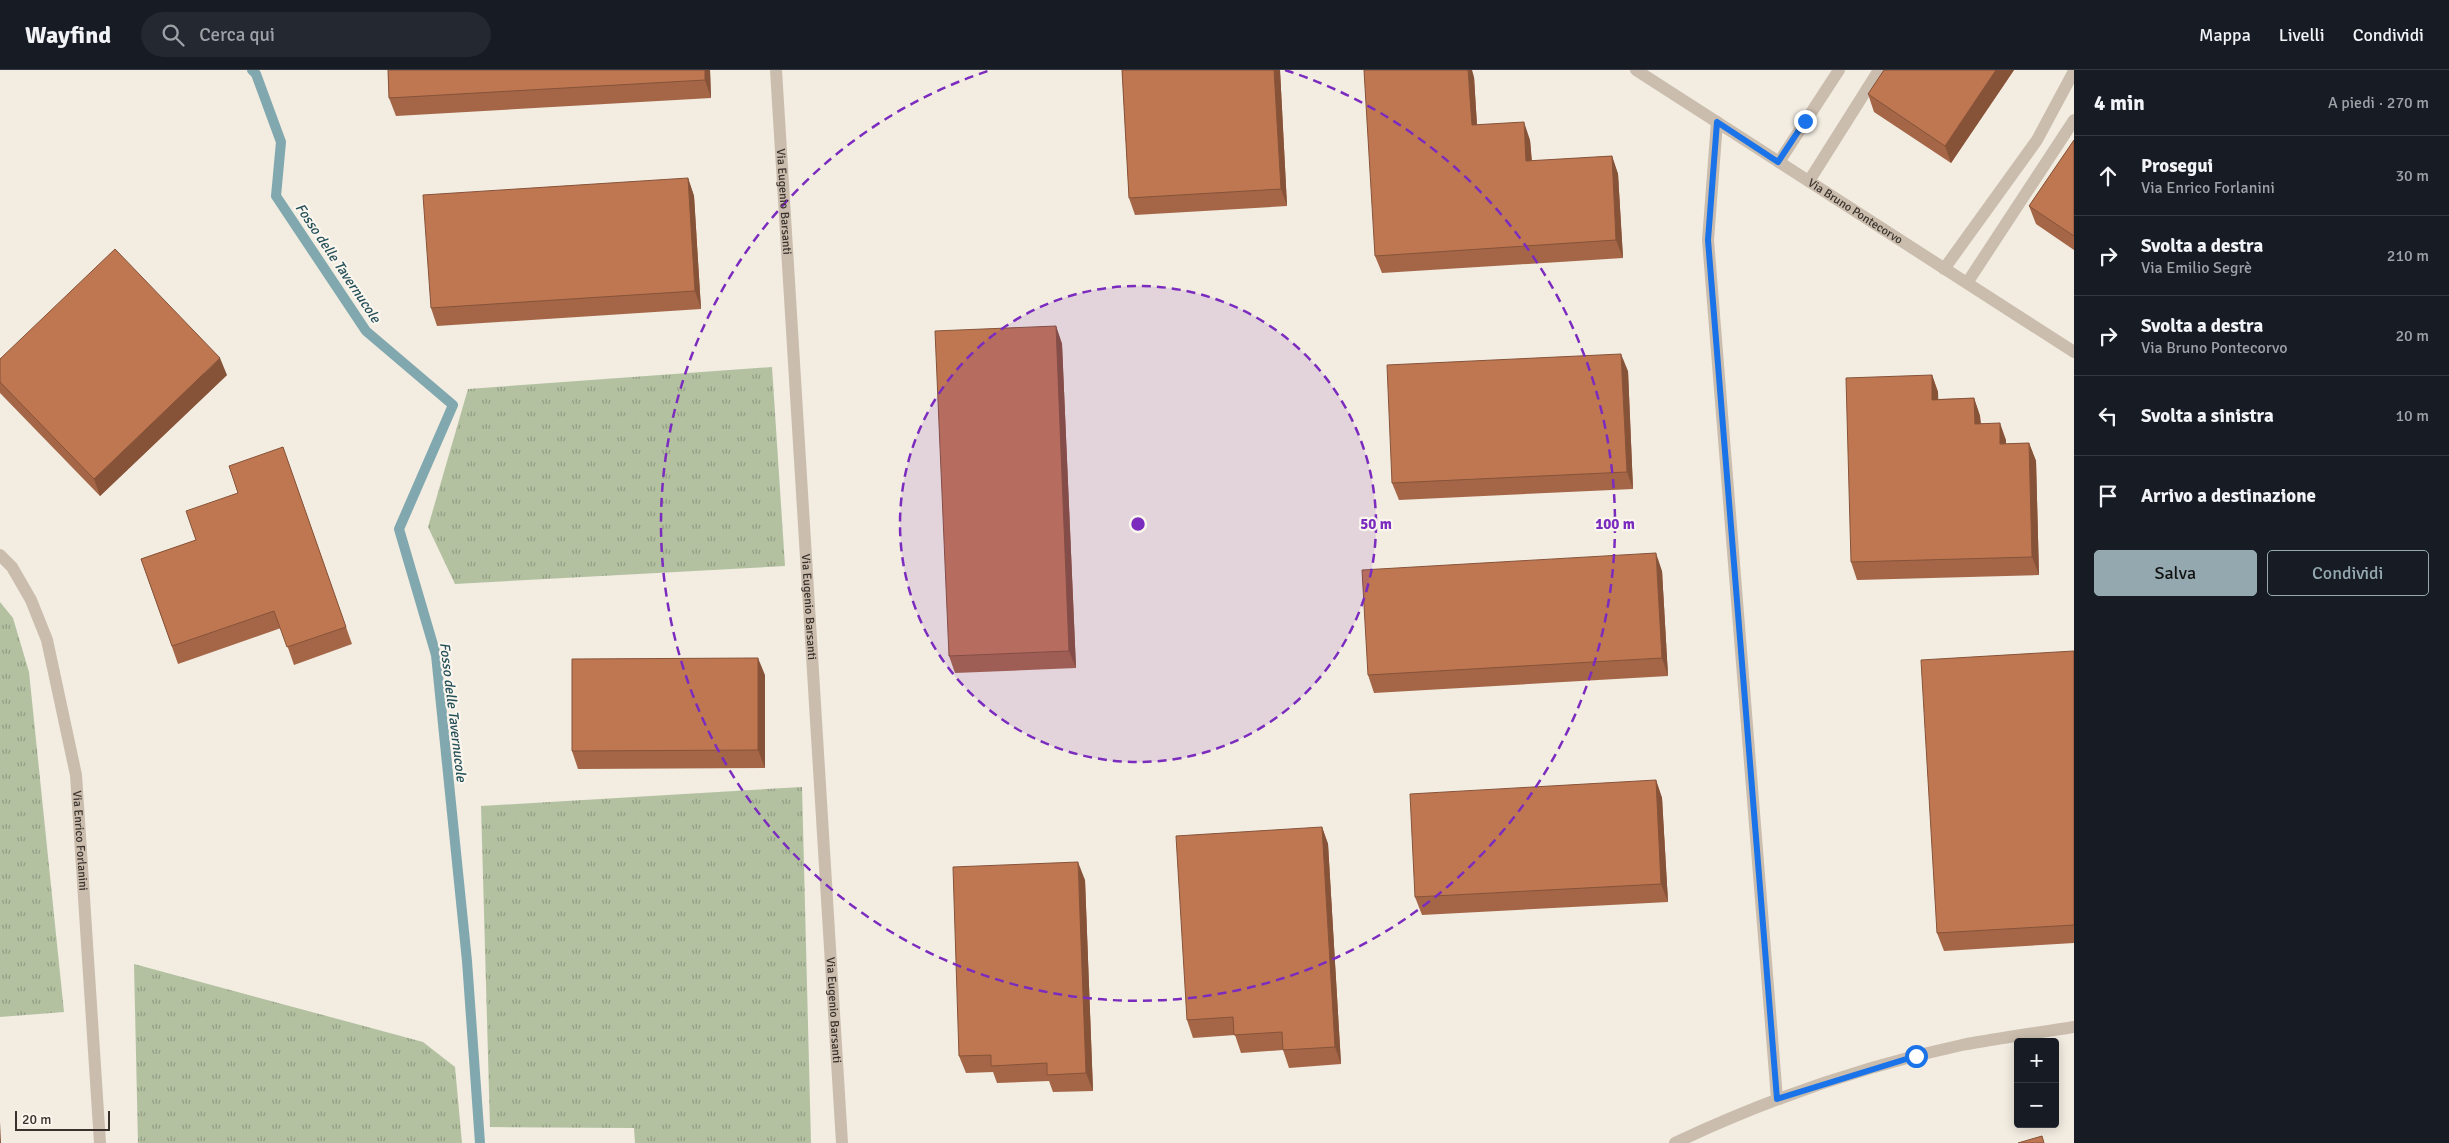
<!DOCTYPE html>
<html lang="it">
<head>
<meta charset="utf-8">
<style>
	body { margin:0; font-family:Signika,sans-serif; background:#242831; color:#f1f3f6 }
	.controls { position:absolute; right:15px; bottom:15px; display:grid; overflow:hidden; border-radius:5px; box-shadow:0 2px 12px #0003 }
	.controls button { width:45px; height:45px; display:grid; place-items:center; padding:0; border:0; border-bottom:1px solid #363941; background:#171b24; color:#f1f3f6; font:25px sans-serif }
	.scale { position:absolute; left:15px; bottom:12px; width:95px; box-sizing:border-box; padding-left:5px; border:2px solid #39312b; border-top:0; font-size:14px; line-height:18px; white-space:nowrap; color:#39312b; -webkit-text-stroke:4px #faf5ed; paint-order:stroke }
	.stop { position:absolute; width:15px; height:15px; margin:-11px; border:4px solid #1a73e8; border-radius:50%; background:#fff }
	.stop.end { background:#1a73e8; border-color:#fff; box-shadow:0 1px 5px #0008 }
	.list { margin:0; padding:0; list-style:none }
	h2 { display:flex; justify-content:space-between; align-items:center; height:65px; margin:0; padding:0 20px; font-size:21px }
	h2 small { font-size:16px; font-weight:400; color:#9ea1a6 }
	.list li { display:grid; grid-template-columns:32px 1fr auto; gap:15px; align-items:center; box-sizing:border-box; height:80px; padding:0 20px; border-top:1px solid #363941 }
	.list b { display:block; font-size:19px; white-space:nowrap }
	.list p { margin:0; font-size:16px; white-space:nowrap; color:#9ea1a6 }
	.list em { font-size:16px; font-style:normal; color:#9ea1a6 }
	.actions { display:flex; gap:10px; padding:15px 20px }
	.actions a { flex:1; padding:11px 0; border:1px solid #94a9af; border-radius:5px; text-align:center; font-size:18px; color:#94a9af }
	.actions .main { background:#94a9af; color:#111 }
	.icon { flex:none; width:28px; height:28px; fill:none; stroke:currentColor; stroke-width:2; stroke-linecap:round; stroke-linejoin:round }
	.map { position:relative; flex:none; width:2074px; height:1073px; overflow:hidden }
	header { display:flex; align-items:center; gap:30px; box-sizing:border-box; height:70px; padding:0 25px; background:#171b24; border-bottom:1px solid #363941 }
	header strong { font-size:24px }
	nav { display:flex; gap:28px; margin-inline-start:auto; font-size:18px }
	.search { width:350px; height:45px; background:#242831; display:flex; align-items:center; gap:12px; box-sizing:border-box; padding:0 18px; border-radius:28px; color:#9ea1a6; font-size:19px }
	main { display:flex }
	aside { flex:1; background:#171b24 }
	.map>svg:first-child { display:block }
	.grass { fill:url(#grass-tufts) }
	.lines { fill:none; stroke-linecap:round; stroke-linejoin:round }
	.stream { stroke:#81a8ae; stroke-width:10 }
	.minor { stroke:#cabdad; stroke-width:12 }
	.wall { fill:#a46647 }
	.shaded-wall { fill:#865339 }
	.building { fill:#bf7752; stroke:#865339 }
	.route { stroke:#1a73e8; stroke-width:6 }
	.ring { fill:none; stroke:#7b2cbf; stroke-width:2.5; stroke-dasharray:9 6 }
	.labels { text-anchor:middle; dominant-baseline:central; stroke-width:4.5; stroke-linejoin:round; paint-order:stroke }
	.street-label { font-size:12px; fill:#39312b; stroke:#faf5ed }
	.water-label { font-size:14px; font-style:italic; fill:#234f58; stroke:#faf5ed }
	.centre { fill:#7b2cbf; stroke:#faf5ed; stroke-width:2.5 }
	.ring-label { font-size:15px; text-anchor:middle; font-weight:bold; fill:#7b2cbf; stroke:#faf5ed; stroke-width:4.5; stroke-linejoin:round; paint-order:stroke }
</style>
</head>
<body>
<header>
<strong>Wayfind</strong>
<div class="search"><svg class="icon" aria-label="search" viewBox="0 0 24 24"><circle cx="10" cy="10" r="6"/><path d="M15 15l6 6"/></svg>Cerca qui</div>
<nav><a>Mappa</a><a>Livelli</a><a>Condividi</a></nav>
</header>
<main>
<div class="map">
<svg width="2074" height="1073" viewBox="0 0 2074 1073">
	<defs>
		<pattern id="grass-tufts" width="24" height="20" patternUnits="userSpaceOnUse" patternTransform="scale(1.25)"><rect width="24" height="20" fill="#b3c1a1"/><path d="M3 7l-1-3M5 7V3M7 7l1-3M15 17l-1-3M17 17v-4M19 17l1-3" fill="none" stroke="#939d83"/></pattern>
	</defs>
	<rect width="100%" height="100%" fill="#f2ece1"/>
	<g class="grass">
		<polygon points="772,297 785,496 455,514 428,457 468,319"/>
		<polygon points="0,532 13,548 29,602 64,942 0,947"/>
		<polygon points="802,717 811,1073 635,1073 634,1058 490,1057 481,736"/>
		<polygon points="134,894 423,972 455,997 462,1073 138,1073"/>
	</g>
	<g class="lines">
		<polyline class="stream" points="252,0 256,4 281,72 276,126 366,261 453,335 399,459 436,585 467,891 480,1073"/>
		<g class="minor">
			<path id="s1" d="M776 0 842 1073"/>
			<path id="s2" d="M1636 0 2074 282"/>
			<polyline points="1717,52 1708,170 1777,1029"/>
			<polyline points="1779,92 1839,0"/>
			<polyline points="1809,111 1879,0"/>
			<polyline points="1944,199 2037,70 2074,1"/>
			<polyline points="1967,213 2074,50"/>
			<path id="s3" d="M0 485 12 497 31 530 47 570 76 705 100 1073"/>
			<path d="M1675 1073C1766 1030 1863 996 1962 975 1999 968 2037 963 2074 957"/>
		</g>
	</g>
	<g class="wall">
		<polygon points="388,0 710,0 711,28 396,46 389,28"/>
		<polygon points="1122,0 1280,0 1287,136 1135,145 1129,128"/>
		<polygon points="1884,0 2014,0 1951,93 1874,42 1868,24"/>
		<polygon points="1474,7 1477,55 1530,70 1532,91 1612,86 1618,104 1623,188 1382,203 1375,186"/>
		<polygon points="2074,70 2074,180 2036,154 2029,136"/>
		<polygon points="688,108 694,126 701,239 437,256 431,238"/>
		<polygon points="1056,256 1062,274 1076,598 955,603 949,586"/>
		<polygon points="0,289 227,305 100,426 0,323"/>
		<polygon points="1628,301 1633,419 1399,430 1392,413"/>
		<polygon points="1932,305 1938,322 1938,329 1974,328 1980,346 1981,353 2006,370 2006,374 2029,373 2036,391 2039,505 1857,510 1851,492"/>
		<polygon points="283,377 352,574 294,595 281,558 178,594 141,489 196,470 238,423"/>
		<polygon points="1662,501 1668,606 1374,623 1368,605"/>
		<polygon points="2074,581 2074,873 1944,881 1937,863"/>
		<polygon points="765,605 765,698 578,699 572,681"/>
		<polygon points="1656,710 1662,728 1668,832 1422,845 1415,827"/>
		<polygon points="1322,757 1328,774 1341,994 1289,998 1283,980 1241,983 1235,965 1193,968 1187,950"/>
		<polygon points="1085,810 1093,1021 1053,1022 1049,1011 997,1013 993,1002 966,1003 959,986"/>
	</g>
	<g class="shaded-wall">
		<polygon points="705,0 710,0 711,28 705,10"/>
		<polygon points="1274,0 1280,0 1287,136 1281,119"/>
		<polygon points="1468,0 1472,0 1474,7 1478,73 1472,55"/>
		<polygon points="1996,0 2014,0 1951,93 1945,76"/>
		<polygon points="1524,52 1530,70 1533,109 1526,91"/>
		<polygon points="1612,86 1618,104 1623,188 1616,170"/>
		<polygon points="688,108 694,126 701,239 695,221"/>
		<polygon points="1056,256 1062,274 1076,598 1069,581"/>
		<polygon points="1621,284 1628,301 1633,419 1627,402"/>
		<polygon points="220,288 227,305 100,426 94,409"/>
		<polygon points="1932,305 1938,322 1939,347 1932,330"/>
		<polygon points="1974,328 1980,346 1981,371 1975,354"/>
		<polygon points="2000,353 2006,370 2006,392 2000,374"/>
		<polygon points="2029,373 2036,391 2039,505 2032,487"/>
		<polygon points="1656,483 1662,501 1668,606 1662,588"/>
		<polygon points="758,588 765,605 765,698 758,680"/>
		<polygon points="1656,710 1662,728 1668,832 1661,814"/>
		<polygon points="1322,757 1328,774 1341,994 1335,977"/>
		<polygon points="1078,792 1085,810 1093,1021 1086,1003"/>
		<polygon points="0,1052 1,1073 0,1073"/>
	</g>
	<g class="building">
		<polygon points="388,0 705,0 705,10 389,28"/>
		<polygon points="1122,0 1274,0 1281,119 1129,128"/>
		<polygon points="1364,0 1468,0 1472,55 1524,52 1526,91 1612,86 1616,170 1375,186"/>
		<polygon points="1884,0 1996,0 1945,76 1868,24"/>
		<polygon points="2074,70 2074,166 2029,136"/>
		<polygon points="688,108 695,221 431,238 423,125"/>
		<polygon points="115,179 220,288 94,409 0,312 0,289"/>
		<polygon points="1056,256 1069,581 949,586 935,261"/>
		<polygon points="1621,284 1627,402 1392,413 1387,295"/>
		<polygon points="1932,305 1932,330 1974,328 1975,354 2000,353 2000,374 2029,373 2032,487 1851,492 1846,308"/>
		<polygon points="283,377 346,557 287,577 274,541 172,576 141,489 196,470 186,441 238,423 229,396"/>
		<polygon points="1656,483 1662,588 1368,605 1362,500"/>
		<polygon points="2074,581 2074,855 1937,863 1921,590"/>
		<polygon points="758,588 758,680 572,681 572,589"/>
		<polygon points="1656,710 1661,814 1415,827 1410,724"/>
		<polygon points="1322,757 1335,977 1283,980 1282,962 1234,965 1233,947 1187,950 1176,766"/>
		<polygon points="1078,792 1086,1003 1047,1005 1047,993 991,996 991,985 959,986 953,797"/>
		<polygon points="2042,1066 2044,1073 2018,1073"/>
	</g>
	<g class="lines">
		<polyline class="route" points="1805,51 1778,92 1717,52 1708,170 1777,1029 1916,986"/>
	</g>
	<circle cx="1138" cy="454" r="238" fill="#7b2cbf" fill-opacity=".12"/>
	<g class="ring">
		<circle cx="1138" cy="454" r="238"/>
		<path d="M1285 0A477 477 0 1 1 991 0"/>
	</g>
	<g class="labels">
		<g class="street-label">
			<text stroke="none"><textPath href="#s1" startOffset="132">Via Eugenio Barsanti</textPath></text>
			<text stroke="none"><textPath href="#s2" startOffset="261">Via Bruno Pontecorvo</textPath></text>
			<text stroke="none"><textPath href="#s1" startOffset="538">Via Eugenio Barsanti</textPath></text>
			<text stroke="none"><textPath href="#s3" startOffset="302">Via Enrico Forlanini</textPath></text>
			<text stroke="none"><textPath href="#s1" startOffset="942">Via Eugenio Barsanti</textPath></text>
		</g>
		<g class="water-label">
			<text transform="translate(338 193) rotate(56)">Fosso delle Tavernucole</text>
			<text transform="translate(453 642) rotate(83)">Fosso delle Tavernucole</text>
		</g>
	</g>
	<circle cx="1138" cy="454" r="8" class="centre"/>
	<g class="ring-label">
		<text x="1376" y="459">50 m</text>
		<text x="1615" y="459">100 m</text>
	</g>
</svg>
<div class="controls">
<button>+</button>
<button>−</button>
</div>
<div class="scale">20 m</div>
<div class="stop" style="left:1916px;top:986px"></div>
<div class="stop end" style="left:1805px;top:51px"></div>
</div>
<aside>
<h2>4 min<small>A piedi · 270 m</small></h2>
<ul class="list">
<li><svg class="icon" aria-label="ahead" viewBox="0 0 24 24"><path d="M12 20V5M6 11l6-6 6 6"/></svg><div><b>Prosegui</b><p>Via Enrico Forlanini</p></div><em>30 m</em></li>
<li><svg class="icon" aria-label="right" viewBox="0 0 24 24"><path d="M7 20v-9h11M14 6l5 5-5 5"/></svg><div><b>Svolta a destra</b><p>Via Emilio Segrè</p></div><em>210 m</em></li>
<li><svg class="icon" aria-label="right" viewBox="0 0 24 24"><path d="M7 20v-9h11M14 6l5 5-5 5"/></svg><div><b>Svolta a destra</b><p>Via Bruno Pontecorvo</p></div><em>20 m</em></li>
<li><svg class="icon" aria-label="left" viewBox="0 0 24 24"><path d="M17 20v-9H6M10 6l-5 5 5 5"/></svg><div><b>Svolta a sinistra</b></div><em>10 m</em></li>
<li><svg class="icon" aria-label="arrive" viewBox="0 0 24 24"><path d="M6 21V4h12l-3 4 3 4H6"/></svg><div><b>Arrivo a destinazione</b></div></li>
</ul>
<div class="actions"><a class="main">Salva</a><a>Condividi</a></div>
</aside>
</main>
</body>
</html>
